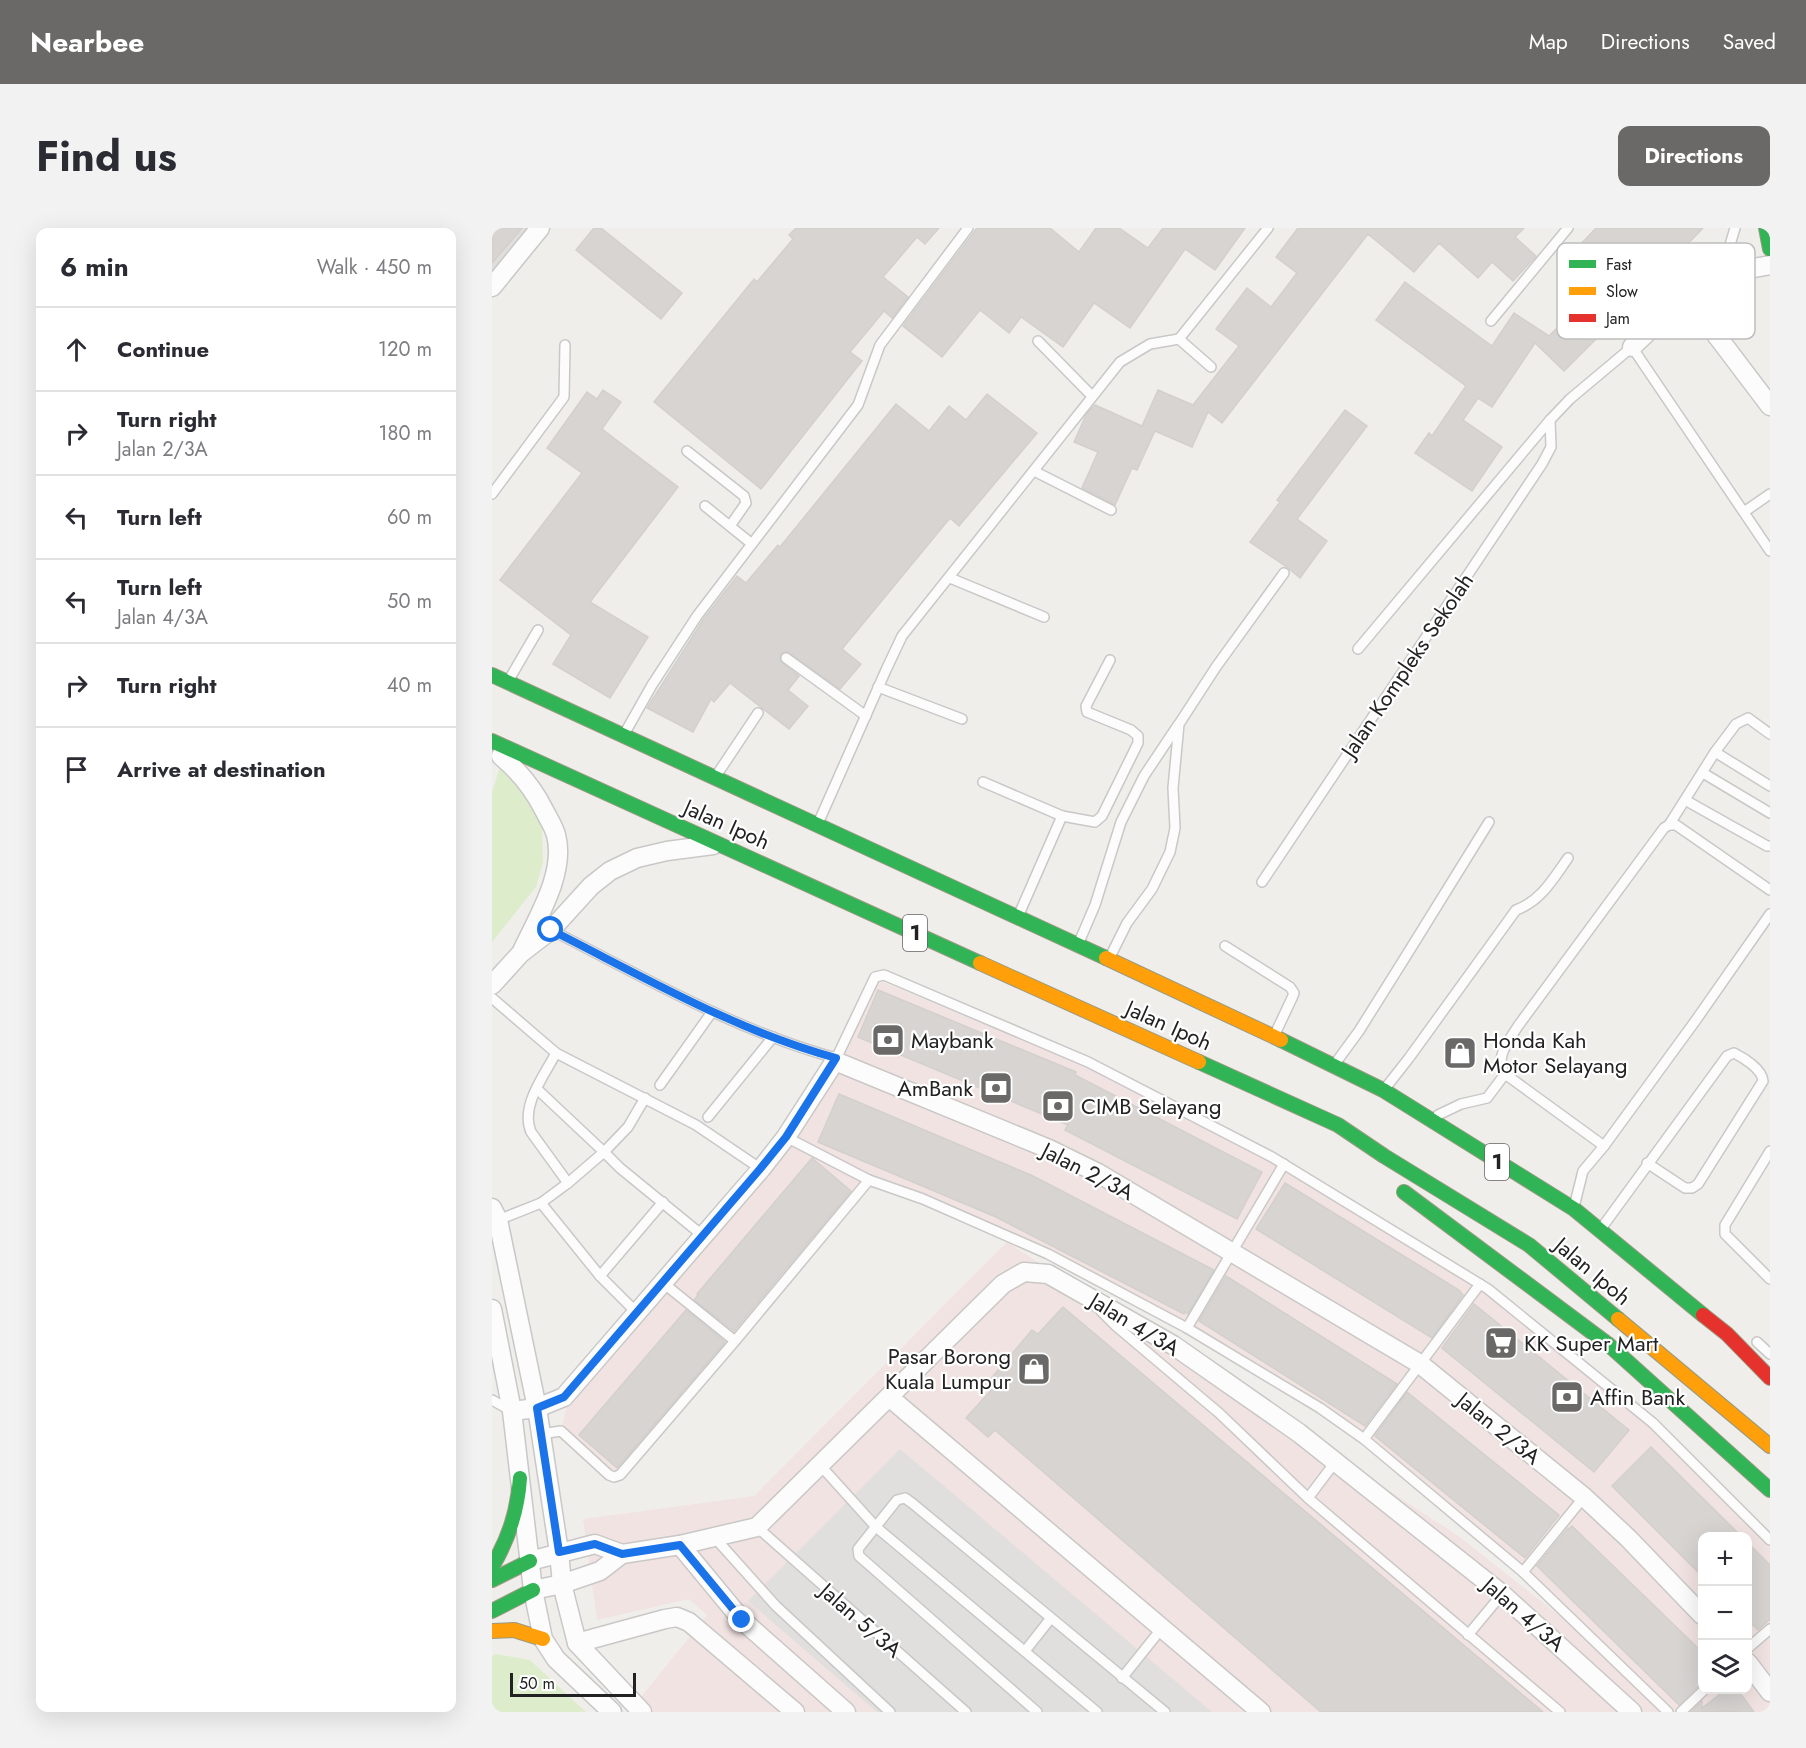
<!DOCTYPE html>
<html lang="en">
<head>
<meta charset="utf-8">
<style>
	body { margin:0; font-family:Jost,sans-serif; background:#f2f2f3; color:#2b2b33 }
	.controls { position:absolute; right:18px; bottom:18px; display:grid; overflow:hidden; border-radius:12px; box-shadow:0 6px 24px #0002 }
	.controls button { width:54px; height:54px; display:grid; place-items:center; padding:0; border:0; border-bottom:2px solid #e1e1e2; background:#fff; color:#2b2b33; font:30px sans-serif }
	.scale { position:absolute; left:18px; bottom:15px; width:126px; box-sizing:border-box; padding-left:6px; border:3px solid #222; border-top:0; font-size:16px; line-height:21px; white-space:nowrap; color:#222; -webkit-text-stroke:4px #fff; paint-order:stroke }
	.stop { position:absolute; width:18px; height:18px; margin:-14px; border:4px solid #1a73e8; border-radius:50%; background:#fff }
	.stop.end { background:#1a73e8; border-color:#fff; box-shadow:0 2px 6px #0008 }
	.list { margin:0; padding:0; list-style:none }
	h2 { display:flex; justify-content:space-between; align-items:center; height:78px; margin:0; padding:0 24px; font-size:26px }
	h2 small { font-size:20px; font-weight:400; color:#7c7c81 }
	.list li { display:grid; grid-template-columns:39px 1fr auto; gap:18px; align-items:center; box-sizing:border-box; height:84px; padding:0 24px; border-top:2px solid #e1e1e2 }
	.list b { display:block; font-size:22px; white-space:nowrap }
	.list p { margin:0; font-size:20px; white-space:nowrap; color:#7c7c81 }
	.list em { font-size:20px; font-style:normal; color:#7c7c81 }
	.icon { flex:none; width:33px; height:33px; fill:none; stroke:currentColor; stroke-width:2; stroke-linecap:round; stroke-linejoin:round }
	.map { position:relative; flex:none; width:1278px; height:1484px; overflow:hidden; border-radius:12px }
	header { display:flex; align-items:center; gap:36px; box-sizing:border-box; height:84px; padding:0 30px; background:#6a6968; color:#fff }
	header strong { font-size:28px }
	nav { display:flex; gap:33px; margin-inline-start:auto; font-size:21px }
	.intro { display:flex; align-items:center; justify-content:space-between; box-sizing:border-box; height:144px; padding:0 36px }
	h1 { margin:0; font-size:42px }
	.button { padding:15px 27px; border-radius:12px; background:#6a6968; color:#fff; font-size:21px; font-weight:700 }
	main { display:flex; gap:36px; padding:0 36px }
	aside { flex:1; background:#fff; border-radius:12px; box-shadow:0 6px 24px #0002 }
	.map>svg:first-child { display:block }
	.residential { fill:#dfdedc }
	.commercial { fill:#f1e3e1; fill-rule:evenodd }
	.grass { fill:#ddeccb }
	.parking { fill:#e0dfde }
	.building { fill:#d7d4d2; stroke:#d3d0cc; stroke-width:1.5 }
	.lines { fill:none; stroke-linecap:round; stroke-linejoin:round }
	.lane-casing { stroke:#c9c8c7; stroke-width:12 }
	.street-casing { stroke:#c9c8c7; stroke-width:21 }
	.fast-casing { stroke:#999a82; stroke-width:16 }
	.slow-casing { stroke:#999a82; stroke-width:16 }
	.jam-casing { stroke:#999a82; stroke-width:16 }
	.lane { stroke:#fdfcfc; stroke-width:9 }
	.street { stroke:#fdfcfc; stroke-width:18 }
	.fast { stroke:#30b455; stroke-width:14 }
	.slow { stroke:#ff9f0a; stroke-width:14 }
	.jam { stroke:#e5322d; stroke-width:14 }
	.route { stroke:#1a73e8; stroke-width:8 }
	.labels { text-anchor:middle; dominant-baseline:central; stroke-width:4.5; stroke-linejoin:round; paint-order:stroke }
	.shield { fill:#fff; stroke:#646464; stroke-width:1.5 }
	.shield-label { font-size:21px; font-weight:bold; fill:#222 }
	.street-label { font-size:22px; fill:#222; stroke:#fff }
	.poi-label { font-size:22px; fill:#222; stroke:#fff; text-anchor:start }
	.key { fill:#fff; stroke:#bdbdbd; stroke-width:1.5 }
	.key-label { font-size:16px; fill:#222 }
</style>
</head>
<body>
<header>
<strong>Nearbee</strong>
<nav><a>Map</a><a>Directions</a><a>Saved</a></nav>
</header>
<div class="intro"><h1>Find us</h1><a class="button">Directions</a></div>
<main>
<aside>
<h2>6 min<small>Walk · 450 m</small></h2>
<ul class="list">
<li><svg class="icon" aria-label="ahead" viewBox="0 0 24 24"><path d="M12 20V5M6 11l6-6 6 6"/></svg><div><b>Continue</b></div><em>120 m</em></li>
<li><svg class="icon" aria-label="right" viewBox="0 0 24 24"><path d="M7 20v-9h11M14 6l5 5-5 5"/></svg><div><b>Turn right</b><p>Jalan 2/3A</p></div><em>180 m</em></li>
<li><svg class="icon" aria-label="left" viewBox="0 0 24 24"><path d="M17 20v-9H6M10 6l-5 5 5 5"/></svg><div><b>Turn left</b></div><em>60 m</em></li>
<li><svg class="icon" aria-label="left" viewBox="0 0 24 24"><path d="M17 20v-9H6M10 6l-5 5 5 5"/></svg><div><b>Turn left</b><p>Jalan 4/3A</p></div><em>50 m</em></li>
<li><svg class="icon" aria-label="right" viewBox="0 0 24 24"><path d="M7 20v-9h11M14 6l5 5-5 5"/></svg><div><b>Turn right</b></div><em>40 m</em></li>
<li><svg class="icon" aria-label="arrive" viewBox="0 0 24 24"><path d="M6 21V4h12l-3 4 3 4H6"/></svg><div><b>Arrive at destination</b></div></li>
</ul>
</aside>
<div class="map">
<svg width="1278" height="1484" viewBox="0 0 1278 1484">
	<rect width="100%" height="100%" fill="#f0eeeb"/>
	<polygon class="residential" points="0,0 39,0 0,48"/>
	<path class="commercial" d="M386 752 596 839 795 941 989 1061 1160 1200 1278 1318V1484H137L215 1387 197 1371 105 1392 91 1291 262 1268 515 1014 965 1307 1145 1449 1030 1337 871 1204 829 1176 694 1094 559 1022 434 969 376 947 243 1108 126 1243 122 1245 118 1243 70 1198 76 1175 346 841ZM1210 1308H1256V1462H1210Z"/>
	<g class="grass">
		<polygon points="8,539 35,571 50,599 51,635 44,659 0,714 0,564"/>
		<polygon points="4,1426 38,1432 94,1484 0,1484 0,1428"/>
	</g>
	<polygon class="parking" points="408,1221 720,1484 385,1484 256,1373"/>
	<g class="building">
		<polygon points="0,0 30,0 0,35"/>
		<polygon points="102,0 109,0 190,65 169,91 84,22"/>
		<polygon points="304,0 447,0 433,16 425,9 391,49 416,69 400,90 392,83 358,124 370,133 269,261 162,174 262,51 265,54 301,11 297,7"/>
		<polygon points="485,0 558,0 587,24 604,0 627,0 656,20 671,0 753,0 723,42 693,21 638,100 602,75 571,119 529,89 517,105 488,82 450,129 411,98"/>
		<polygon points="806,0 1032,0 1023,9 1044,28 1021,53 1000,34 986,50 947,15 922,44 876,6 730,195 716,184 700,219 663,203 645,242 640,240 623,277 590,260 606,224 582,214 594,187 603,177 650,198 666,162 701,177 747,118 724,101 755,60 779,79 805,45 784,29"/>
		<polygon points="1104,0 1211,0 1165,48 1168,51 1146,76 1108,42 1093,58 1070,36"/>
		<polygon points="913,54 1000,118 1022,85 1057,108 1082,83 1107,108 1072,143 1043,115 1000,179 986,170 971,192 1010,219 980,263 923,225 937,205 940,208 974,158 884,92"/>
		<polygon points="111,162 129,174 110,201 186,259 98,374 156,409 118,470 61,436 79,407 8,352 90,245 55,220 95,164 105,171"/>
		<polygon points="495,166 545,205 467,298 458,290 350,421 369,436 348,461 294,423 288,427 288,433 307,448 296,462 316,478 297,501 238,455 222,474 219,471 201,504 155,480 211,392 245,348 254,355 286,317 288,319 404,176 437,203 457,178 474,192"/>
		<polygon points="853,182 875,198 805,291 835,313 808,350 796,340 758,314 788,274 785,272"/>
		<polygon points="386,762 584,844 583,847 770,944 745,991 573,902 576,897 366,809"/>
		<polygon points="347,866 541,948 722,1042 696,1086 693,1084 692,1086 504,989 326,914"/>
		<polygon points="320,930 359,963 242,1103 202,1072 206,1067 205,1066"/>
		<polygon points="793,955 967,1062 971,1067 940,1110 764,1001"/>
		<polygon points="734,1048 905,1156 873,1198 707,1093"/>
		<polygon points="982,1076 1137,1202 1102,1244 950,1120"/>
		<polygon points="571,1079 1051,1484 829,1484 503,1202 496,1209 474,1190 503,1158 497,1153 540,1102 546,1106"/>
		<polygon points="194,1082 233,1114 125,1240 87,1207"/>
		<polygon points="915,1164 1067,1287 1033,1330 883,1208"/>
		<polygon points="1159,1219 1249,1308 1210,1308 1210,1348 1120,1258"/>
		<polygon points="1080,1298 1210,1424 1210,1455 1187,1477 1045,1338 1076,1300 1077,1301"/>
		<polygon points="1256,1315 1278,1337 1278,1391 1266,1402 1256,1392"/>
		<polygon points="1235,1461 1245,1461 1262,1484 1199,1484 1210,1473 1210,1480"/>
	</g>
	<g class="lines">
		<g class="lane-casing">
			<g id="lane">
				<polyline points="1222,47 1238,17 1243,0"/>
				<polyline points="999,93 1076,0"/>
				<polyline points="687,111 776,0"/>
				<polyline points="546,113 600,168"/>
				<polyline points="1058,192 1078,171 1140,119 1278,323"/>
				<polyline points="195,223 252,268 254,275 238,298"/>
				<polyline points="542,243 619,282"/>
				<polyline points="0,266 72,169 73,117"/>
				<polyline points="213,278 260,316"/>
				<polyline points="1252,284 1278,266"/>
				<polyline points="458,350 552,389"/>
				<polyline points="294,430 374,488"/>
				<polyline points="18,450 46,402"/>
				<polyline points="386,459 470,491"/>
				<polyline points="134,503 160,457 205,388 366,177 388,117 476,0"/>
				<polyline points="1223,524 1278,558"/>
				<polyline points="226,545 266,485"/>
				<polyline points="1211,545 1278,585"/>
				<polyline points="491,554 570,588 528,684"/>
				<polyline points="1193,572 1275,618 1278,618"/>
				<polyline points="570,588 603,594 610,588 646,515 646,508 639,502 595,484 594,478 618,432"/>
				<polyline points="328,591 394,442 410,408 628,134 658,116 687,111 719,139"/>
				<polyline points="1177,597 1223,524 1244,496 1256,490 1278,506"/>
				<polyline points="770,654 1050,236 1059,219 1058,192 866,421"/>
				<path d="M59 702C152 749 244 803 344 830"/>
				<polyline points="588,712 603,677 629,594 652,548 686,497"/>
				<polyline points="733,718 798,759 802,765 800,770 784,804"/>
				<polyline points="620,725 635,695 660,661 678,624 683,600 681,560 687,496 724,439 792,345"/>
				<polyline points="0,770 64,825 204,897 269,941"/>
				<path d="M64 825C52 848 28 878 39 904L76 955"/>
				<polyline points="343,833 383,749 392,747 596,834 780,929 996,1061 1161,1195 1278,1312"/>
				<polyline points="845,833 867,803 914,728 997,594"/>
				<polyline points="168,857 220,784"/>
				<path d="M895 858 917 830 1024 682C1049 673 1061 651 1076 630"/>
				<polyline points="153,870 136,899 112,924 128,940 210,1007"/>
				<polyline points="946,887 969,876 995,870 1013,846"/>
				<polyline points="216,889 281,809"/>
				<polyline points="294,909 377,952 431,971 556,1026 695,1100 828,1180 872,1211 1031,1344 1176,1484"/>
				<path d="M1112 918 1013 846C1002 829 1017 813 1026 798L1172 600 1177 597H1184L1278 662"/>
				<polyline points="1278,923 1233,997 1233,1006 1278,1051"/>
				<polyline points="49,975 108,1048"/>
				<polyline points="1083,975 1091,943 1112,918 1204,792 1278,686"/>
				<polyline points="6,992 49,975 76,955 112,924 45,861"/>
				<path d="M1111 998 1235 828 1242 825C1252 830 1270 841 1271 853L1206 956 1200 960H1193L1155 935"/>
				<polyline points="170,1054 243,1113"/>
				<polyline points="609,1083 624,1098 727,1185 816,1270 1068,1484"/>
				<polyline points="144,1084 108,1048 171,974"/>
				<polyline points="695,1100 792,936"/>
				<polyline points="1265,1114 1278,1126"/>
				<polyline points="0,1172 18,1182"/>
				<polyline points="49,1206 69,1203 117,1247 122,1249 128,1247 243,1113 377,952"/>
				<polyline points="872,1211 988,1056"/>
				<polyline points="328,1237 384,1299 605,1484"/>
				<polyline points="816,1270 844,1233"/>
				<polyline points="265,1299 474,1484"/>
				<polyline points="223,1310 284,1378 398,1484"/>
				<polyline points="1031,1344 1092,1269"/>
				<polyline points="976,1407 1010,1366"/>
				<polyline points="1256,1420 1278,1401"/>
				<polyline points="533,1423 559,1390"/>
				<polyline points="630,1450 670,1400"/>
				<polyline points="545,1484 367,1328 366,1321 405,1272 413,1270 420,1275 673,1484"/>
				<polyline points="1189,1484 1212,1462"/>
			</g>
		</g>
		<g class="street-casing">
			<g id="street">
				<polyline points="0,59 48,0"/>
				<polyline points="1194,67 1278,178"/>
				<polyline points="1140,119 1194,67 1222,47 1278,37"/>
				<path d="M9 528C28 544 41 560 52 582 56 590 62 599 64 607 74 644 46 689 31 721"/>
				<polyline points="0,757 29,725 59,702 99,658 118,643 145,630 175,623 221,617"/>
				<polyline points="0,980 6,992 45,1180 67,1324 70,1356 85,1415 150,1484"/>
				<polyline points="0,1081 20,1183 41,1362 51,1411 64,1431 120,1484"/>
				<polyline points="397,1169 769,1484"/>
				<polyline points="20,1183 45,1180 72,1169 269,941 294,909 343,833 557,921 606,945 928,1136 1092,1269 1136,1310 1210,1387"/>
				<polyline points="188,1317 250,1392 354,1484"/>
				<polyline points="38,1333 103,1316 130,1326"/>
				<polyline points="41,1362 70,1356 108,1343 130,1326 188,1317 265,1299 511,1056 532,1044 556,1046 681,1117 807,1205 1010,1366 1140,1484"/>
				<polyline points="85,1415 173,1391 185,1389 197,1394 303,1484"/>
				<polyline points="1256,1435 1278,1464"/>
			</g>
		</g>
		<g class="fast-casing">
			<g id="fast">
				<polyline points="1274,0 1278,21"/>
				<polyline points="0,447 614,730"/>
				<polyline points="0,513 488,735"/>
				<polyline points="789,812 891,862 1082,981 1211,1087"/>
				<polyline points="707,834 846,897 892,928 1037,1017 1126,1091"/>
				<polyline points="912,964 1117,1117 1278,1262"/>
				<path d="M0 1339C17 1310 26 1283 28 1250"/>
				<polyline points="0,1352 38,1333"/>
				<polyline points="0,1383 41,1362"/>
			</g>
		</g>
		<g class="slow-casing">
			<g id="slow">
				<polyline points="614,730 789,812"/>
				<polyline points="488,735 707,834"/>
				<polyline points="1126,1091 1278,1218"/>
				<polyline points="0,1403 22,1402 51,1411"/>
			</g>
		</g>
		<g class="jam-casing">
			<polyline id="jam" points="1211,1087 1235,1106 1278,1150"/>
		</g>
		<use href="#lane" class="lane"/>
		<use href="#street" class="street"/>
		<use href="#fast" class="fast"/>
		<use href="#slow" class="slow"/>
		<use href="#jam" class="jam"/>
	</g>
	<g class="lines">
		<path class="route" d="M59 702C152 749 244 803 344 830L294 909 268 941 72 1169 45 1180 67 1324 103 1316 130 1326 188 1317 250 1392"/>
	</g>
	<defs>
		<g id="bank-square" transform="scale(1.725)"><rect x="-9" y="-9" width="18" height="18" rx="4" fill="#6a6968" stroke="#fff"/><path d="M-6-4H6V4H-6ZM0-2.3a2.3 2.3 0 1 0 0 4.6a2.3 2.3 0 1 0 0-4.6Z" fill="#fff"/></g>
		<g id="shop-square" transform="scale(1.725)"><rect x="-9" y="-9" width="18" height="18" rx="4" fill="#6a6968" stroke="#fff"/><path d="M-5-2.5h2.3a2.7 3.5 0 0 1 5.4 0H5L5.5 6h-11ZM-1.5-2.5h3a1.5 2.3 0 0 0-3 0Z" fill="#fff"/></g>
		<g id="supermarket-square" transform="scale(1.725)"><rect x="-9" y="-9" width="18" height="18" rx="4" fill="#6a6968" stroke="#fff"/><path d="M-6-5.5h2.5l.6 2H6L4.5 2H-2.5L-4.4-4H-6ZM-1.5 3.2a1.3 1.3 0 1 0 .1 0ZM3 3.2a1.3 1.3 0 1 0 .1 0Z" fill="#fff"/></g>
	</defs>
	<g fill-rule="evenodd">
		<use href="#bank-square" x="396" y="812"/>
		<use href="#shop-square" x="968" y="825"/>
		<use href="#bank-square" x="504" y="860"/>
		<use href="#bank-square" x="566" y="878"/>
		<use href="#supermarket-square" x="1009" y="1115"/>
		<use href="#shop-square" x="542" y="1141"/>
		<use href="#bank-square" x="1075" y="1169"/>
	</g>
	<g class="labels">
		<g class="shield">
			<rect x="411" y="687" width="24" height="36" rx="4.5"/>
			<rect x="993" y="916" width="24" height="36" rx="4.5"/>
		</g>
		<g class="shield-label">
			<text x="423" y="705">1</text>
			<text x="1005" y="934">1</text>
		</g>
		<g class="street-label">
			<text transform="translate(915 437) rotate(-56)">Jalan Kompleks Sekolah</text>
			<text transform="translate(235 596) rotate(24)">Jalan Ipoh</text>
			<text transform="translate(677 797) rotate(24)">Jalan Ipoh</text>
			<text transform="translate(596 943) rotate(27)">Jalan 2/3A</text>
			<text transform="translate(1101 1043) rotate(40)">Jalan Ipoh</text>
			<text transform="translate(643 1096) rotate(31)">Jalan 4/3A</text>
			<text transform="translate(1007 1200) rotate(39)">Jalan 2/3A</text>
			<text transform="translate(1032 1386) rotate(41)">Jalan 4/3A</text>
			<text transform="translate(369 1392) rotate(41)">Jalan 5/3A</text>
		</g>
		<g class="poi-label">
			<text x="419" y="812">Maybank</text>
			<text x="991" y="812">Honda Kah<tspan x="991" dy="25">Motor Selayang</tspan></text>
			<text x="481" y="860" text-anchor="end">AmBank</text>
			<text x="589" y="878">CIMB Selayang</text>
			<text x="1032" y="1115">KK Super Mart</text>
			<text x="519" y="1128" text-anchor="end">Pasar Borong<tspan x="519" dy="25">Kuala Lumpur</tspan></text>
			<text x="1098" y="1169">Affin Bank</text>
		</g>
	</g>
	<rect x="1065" y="15" width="198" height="96" rx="9" class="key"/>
	<rect x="1077" y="32" width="27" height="8" fill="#30b455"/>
	<rect x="1077" y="59" width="27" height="8" fill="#ff9f0a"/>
	<rect x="1077" y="86" width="27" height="8" fill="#e5322d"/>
	<g class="key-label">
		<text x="1114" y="42">Fast</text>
		<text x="1114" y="69">Slow</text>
		<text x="1114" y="96">Jam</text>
	</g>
</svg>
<div class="controls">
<button>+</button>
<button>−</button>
<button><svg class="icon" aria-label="layers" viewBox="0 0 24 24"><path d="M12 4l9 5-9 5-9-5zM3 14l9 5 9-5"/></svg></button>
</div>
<div class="scale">50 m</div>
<div class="stop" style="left:59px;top:702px"></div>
<div class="stop end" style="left:250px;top:1392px"></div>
</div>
</main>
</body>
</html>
